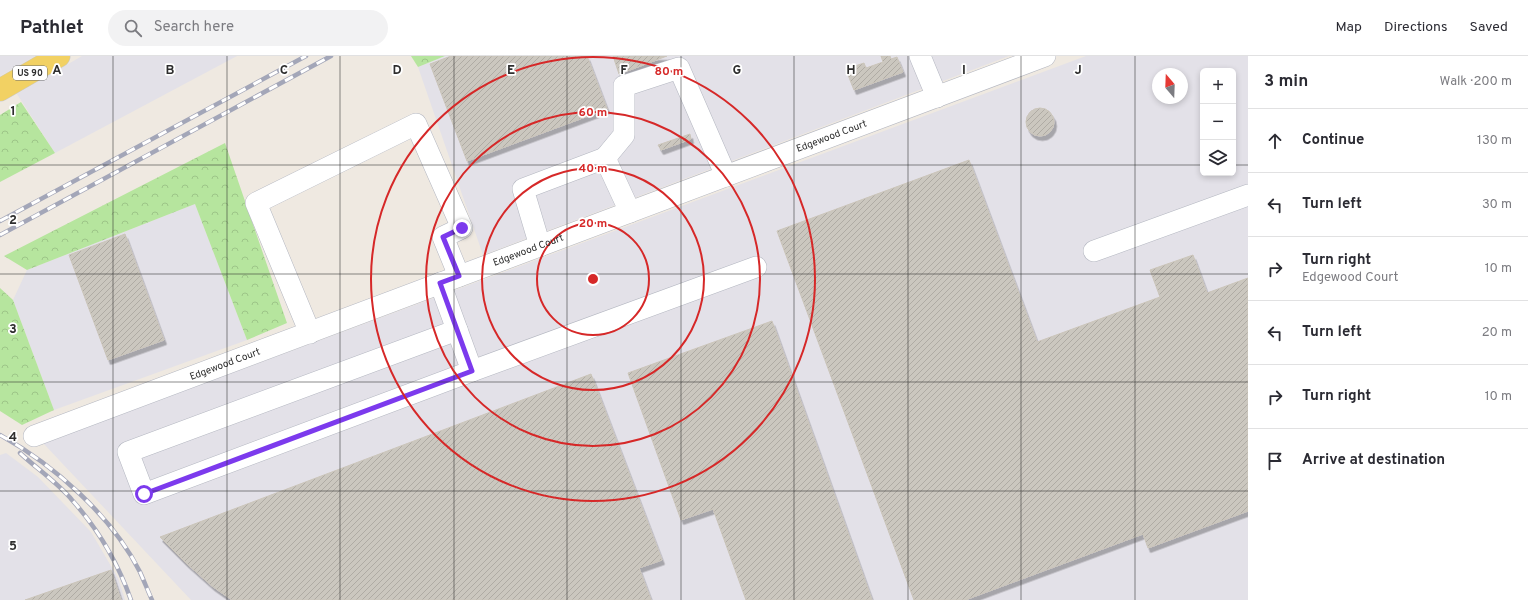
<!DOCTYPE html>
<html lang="en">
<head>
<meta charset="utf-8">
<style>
	body { margin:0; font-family:Overpass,sans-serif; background:#f2f2f3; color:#2b2b33 }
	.controls { position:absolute; right:12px; top:12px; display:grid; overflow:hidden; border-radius:6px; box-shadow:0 2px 6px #0003 }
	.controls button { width:36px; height:36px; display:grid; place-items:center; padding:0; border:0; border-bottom:1px solid #e1e1e2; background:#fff; color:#2b2b33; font:20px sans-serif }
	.compass { position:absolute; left:1152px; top:12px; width:36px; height:36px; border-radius:50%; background:#fff; box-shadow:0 2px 6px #0003; rotate:341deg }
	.stop { position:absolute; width:12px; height:12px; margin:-9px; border:3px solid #7c3aed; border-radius:50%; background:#fff }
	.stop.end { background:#7c3aed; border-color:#fff; box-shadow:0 1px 4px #0008 }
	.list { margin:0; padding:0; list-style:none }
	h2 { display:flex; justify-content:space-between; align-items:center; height:52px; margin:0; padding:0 16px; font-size:17px }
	h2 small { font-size:13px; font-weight:400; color:#7c7c81 }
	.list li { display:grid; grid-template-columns:26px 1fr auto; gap:12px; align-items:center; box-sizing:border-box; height:64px; padding:0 16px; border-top:1px solid #e1e1e2 }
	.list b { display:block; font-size:15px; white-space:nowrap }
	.list p { margin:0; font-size:13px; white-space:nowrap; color:#7c7c81 }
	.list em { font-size:13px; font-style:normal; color:#7c7c81 }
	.icon { flex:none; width:22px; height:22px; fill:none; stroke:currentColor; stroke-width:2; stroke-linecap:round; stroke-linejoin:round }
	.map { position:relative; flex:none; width:1248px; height:544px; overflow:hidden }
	header { display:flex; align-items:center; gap:24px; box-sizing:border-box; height:56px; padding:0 20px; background:#fff; border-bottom:1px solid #e1e1e2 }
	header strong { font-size:19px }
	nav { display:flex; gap:22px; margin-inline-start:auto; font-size:14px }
	.search { width:280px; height:36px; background:#f2f2f3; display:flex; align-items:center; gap:10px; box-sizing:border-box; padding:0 14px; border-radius:22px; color:#7c7c81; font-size:15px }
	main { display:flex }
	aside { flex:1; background:#fff }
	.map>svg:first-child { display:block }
	.industrial { fill:#e3e1e8; fill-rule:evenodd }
	.forest { fill:url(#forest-crowns) }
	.building { fill:url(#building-hatch); stroke:#cbc5ba; filter:url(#shadow) }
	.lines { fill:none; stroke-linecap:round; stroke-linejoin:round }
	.minor-casing { stroke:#b4b7c1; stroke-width:22 }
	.major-casing { stroke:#c9c9c9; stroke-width:23 }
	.minor { stroke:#fff; stroke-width:21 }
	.major { stroke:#f2d163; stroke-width:22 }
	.rail-casing { stroke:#a3a6b8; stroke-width:4.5 }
	.rail { stroke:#fff; stroke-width:3; stroke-dasharray:9; stroke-linecap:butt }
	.route { stroke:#7c3aed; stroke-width:5 }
	.grid { fill:none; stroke:#2e2e2e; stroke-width:1; stroke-opacity:0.55 }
	.ring { fill:none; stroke:#d62828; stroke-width:2 }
	.labels { text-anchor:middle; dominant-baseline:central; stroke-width:3.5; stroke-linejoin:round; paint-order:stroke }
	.shield { fill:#fff; stroke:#6d6d6d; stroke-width:1 }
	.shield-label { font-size:9px; font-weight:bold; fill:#2e2e2e }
	.street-label { font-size:10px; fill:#2e2e2e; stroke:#fff }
	.grid-label { font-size:13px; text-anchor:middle; font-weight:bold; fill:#2e2e2e; stroke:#fff; stroke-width:3.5; stroke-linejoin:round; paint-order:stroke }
	.centre { fill:#d62828; stroke:#fff; stroke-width:2 }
	.ring-label { font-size:12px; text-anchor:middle; font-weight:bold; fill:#d62828; stroke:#fff; stroke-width:3.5; stroke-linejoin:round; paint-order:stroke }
</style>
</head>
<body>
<header>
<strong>Pathlet</strong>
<div class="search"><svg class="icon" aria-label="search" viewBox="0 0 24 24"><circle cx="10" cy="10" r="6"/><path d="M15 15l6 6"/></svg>Search here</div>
<nav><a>Map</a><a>Directions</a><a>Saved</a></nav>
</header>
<main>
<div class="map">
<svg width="1248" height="544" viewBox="0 0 1248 544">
	<defs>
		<pattern id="forest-crowns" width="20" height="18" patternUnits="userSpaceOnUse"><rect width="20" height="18" fill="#b6e59e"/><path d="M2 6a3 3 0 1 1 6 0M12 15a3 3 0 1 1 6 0" fill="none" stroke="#9dc588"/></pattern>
		<pattern id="building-hatch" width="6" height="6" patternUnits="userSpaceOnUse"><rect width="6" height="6" fill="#cbc7bf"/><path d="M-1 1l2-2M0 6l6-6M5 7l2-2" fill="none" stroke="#afaba4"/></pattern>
		<filter id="shadow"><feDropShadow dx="2.5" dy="4.5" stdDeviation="0" flood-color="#0004"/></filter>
	</defs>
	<rect width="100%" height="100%" fill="#efe9e1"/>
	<g class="industrial">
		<polygon points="0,0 35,0 0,20"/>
		<polygon points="82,0 237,0 55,97 17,38"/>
		<polygon points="445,0 1009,0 483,199 418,11"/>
		<path d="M1086 0H1248V544H191L43 387ZM1203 15H1233V117H1203ZM1158 18H1182V42H1158Z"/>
		<polygon points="195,148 247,284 54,354 13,244 27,214"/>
		<polygon points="6,397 38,421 91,476 118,522 125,544 0,544 0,399"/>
	</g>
	<g class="forest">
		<polygon points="411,0 445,0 418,11"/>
		<polygon points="21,46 55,97 0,126 0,59"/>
		<polygon points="225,87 287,267 247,284 195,148 27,214 4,200"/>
		<polygon points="0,232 13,244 54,354 22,369 0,355"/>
	</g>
	<g class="building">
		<polygon points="451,0 587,0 607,53 467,105 430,8"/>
		<polygon points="613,0 667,0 619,18"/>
		<polygon points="881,0 890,0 891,3 897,1 903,16 854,34 848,19 857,15 855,10 864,7 866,12 883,6"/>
		<circle cx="1040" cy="66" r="14"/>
		<polygon points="690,78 691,83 661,94 658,89"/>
		<polygon points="969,104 1037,286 1160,241 1150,214 1193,199 1207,237 1248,222 1248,455 1148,492 1143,478 965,544 914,544 777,175"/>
		<polygon points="125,178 164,284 108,304 69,199"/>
		<polygon points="772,265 872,544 746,544 713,453 681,464 628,317"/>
		<polygon points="591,318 662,504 639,512 651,544 232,544 212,530 185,506 160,481"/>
		<polygon points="111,514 121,544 25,544"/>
	</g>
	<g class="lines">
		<g class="minor-casing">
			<g id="minor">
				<polyline points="920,0 937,41"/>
				<polyline points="605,102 624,79 624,30 679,12 726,120"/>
				<polyline points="540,190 523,133 605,102 630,156"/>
				<polyline points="1094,195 1248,139"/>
				<polyline points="440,227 472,315"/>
				<polyline points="457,274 128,396 144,438 472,315 756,211"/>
				<polyline points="310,277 256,147 416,68 462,172 443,181 459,220"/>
				<path id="s1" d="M34 380 1045 0"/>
			</g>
		</g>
		<g class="major-casing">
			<polyline id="major" points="0,34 59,0"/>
		</g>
		<use href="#minor" class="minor"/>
		<use href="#major" class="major"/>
		<g class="rail-casing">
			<g id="rail">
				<polyline points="0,165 306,0"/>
				<polyline points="0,179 331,0"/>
				<path d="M0 379C54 409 112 460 140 516 144 525 148 535 152 544"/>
				<path d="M20 397C36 412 59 428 72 444 98 473 118 507 131 544"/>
			</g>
		</g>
		<use href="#rail" class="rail"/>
	</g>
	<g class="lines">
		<polyline class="route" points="144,438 472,315 440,227 459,220 443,181 462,172"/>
	</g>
	<path class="grid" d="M113 0V544M227 0V544M340 0V544M454 0V544M567 0V544M681 0V544M794 0V544M908 0V544M1021 0V544M1135 0V544M0 109H1203M1233 109H1248M0 218H1248M0 326H1248M0 435H1248"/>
	<g class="ring">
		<circle cx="593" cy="223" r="56"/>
		<circle cx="593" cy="223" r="111"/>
		<circle cx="593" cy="223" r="167"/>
		<circle cx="593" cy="223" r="222"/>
	</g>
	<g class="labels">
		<rect class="shield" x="13" y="10" width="34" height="14" rx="3"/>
		<g class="shield-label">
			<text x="30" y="17">US 90</text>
		</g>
		<g class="street-label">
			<text stroke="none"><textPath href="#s1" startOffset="852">Edgewood Court</textPath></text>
			<text stroke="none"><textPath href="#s1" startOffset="528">Edgewood Court</textPath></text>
			<text stroke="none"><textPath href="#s1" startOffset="204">Edgewood Court</textPath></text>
		</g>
	</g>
	<g class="grid-label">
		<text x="57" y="18">A</text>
		<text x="170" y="18">B</text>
		<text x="284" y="18">C</text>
		<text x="397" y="18">D</text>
		<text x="511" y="18">E</text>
		<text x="624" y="18">F</text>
		<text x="737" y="18">G</text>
		<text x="851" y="18">H</text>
		<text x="964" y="18">I</text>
		<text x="1078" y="18">J</text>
		<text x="13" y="59">1</text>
		<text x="13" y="168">2</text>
		<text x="13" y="277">3</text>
		<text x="13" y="385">4</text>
		<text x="13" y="494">5</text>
	</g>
	<circle cx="593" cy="223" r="6" class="centre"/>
	<g class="ring-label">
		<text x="669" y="19">80 m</text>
		<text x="593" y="60">60 m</text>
		<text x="593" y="116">40 m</text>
		<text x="593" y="171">20 m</text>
	</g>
</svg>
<div class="controls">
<button>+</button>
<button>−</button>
<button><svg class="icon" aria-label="layers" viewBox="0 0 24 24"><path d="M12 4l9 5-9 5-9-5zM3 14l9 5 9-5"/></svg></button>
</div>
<svg class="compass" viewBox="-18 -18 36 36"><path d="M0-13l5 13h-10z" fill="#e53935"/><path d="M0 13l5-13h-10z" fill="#7c7c81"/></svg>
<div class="stop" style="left:144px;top:438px"></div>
<div class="stop end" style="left:462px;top:172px"></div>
</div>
<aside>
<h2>3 min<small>Walk · 200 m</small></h2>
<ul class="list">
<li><svg class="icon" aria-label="ahead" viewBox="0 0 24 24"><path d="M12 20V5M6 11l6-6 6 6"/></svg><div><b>Continue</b></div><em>130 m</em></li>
<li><svg class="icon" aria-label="left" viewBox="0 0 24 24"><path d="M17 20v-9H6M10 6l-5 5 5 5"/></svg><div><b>Turn left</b></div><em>30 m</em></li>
<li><svg class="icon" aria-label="right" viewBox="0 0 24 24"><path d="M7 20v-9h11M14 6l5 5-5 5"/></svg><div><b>Turn right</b><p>Edgewood Court</p></div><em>10 m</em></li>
<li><svg class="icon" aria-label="left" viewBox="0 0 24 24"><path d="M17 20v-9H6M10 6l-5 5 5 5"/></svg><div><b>Turn left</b></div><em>20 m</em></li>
<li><svg class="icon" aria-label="right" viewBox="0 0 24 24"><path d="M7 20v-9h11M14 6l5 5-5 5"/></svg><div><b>Turn right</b></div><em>10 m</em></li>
<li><svg class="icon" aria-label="arrive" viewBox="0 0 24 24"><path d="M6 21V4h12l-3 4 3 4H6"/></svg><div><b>Arrive at destination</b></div></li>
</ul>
</aside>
</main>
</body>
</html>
